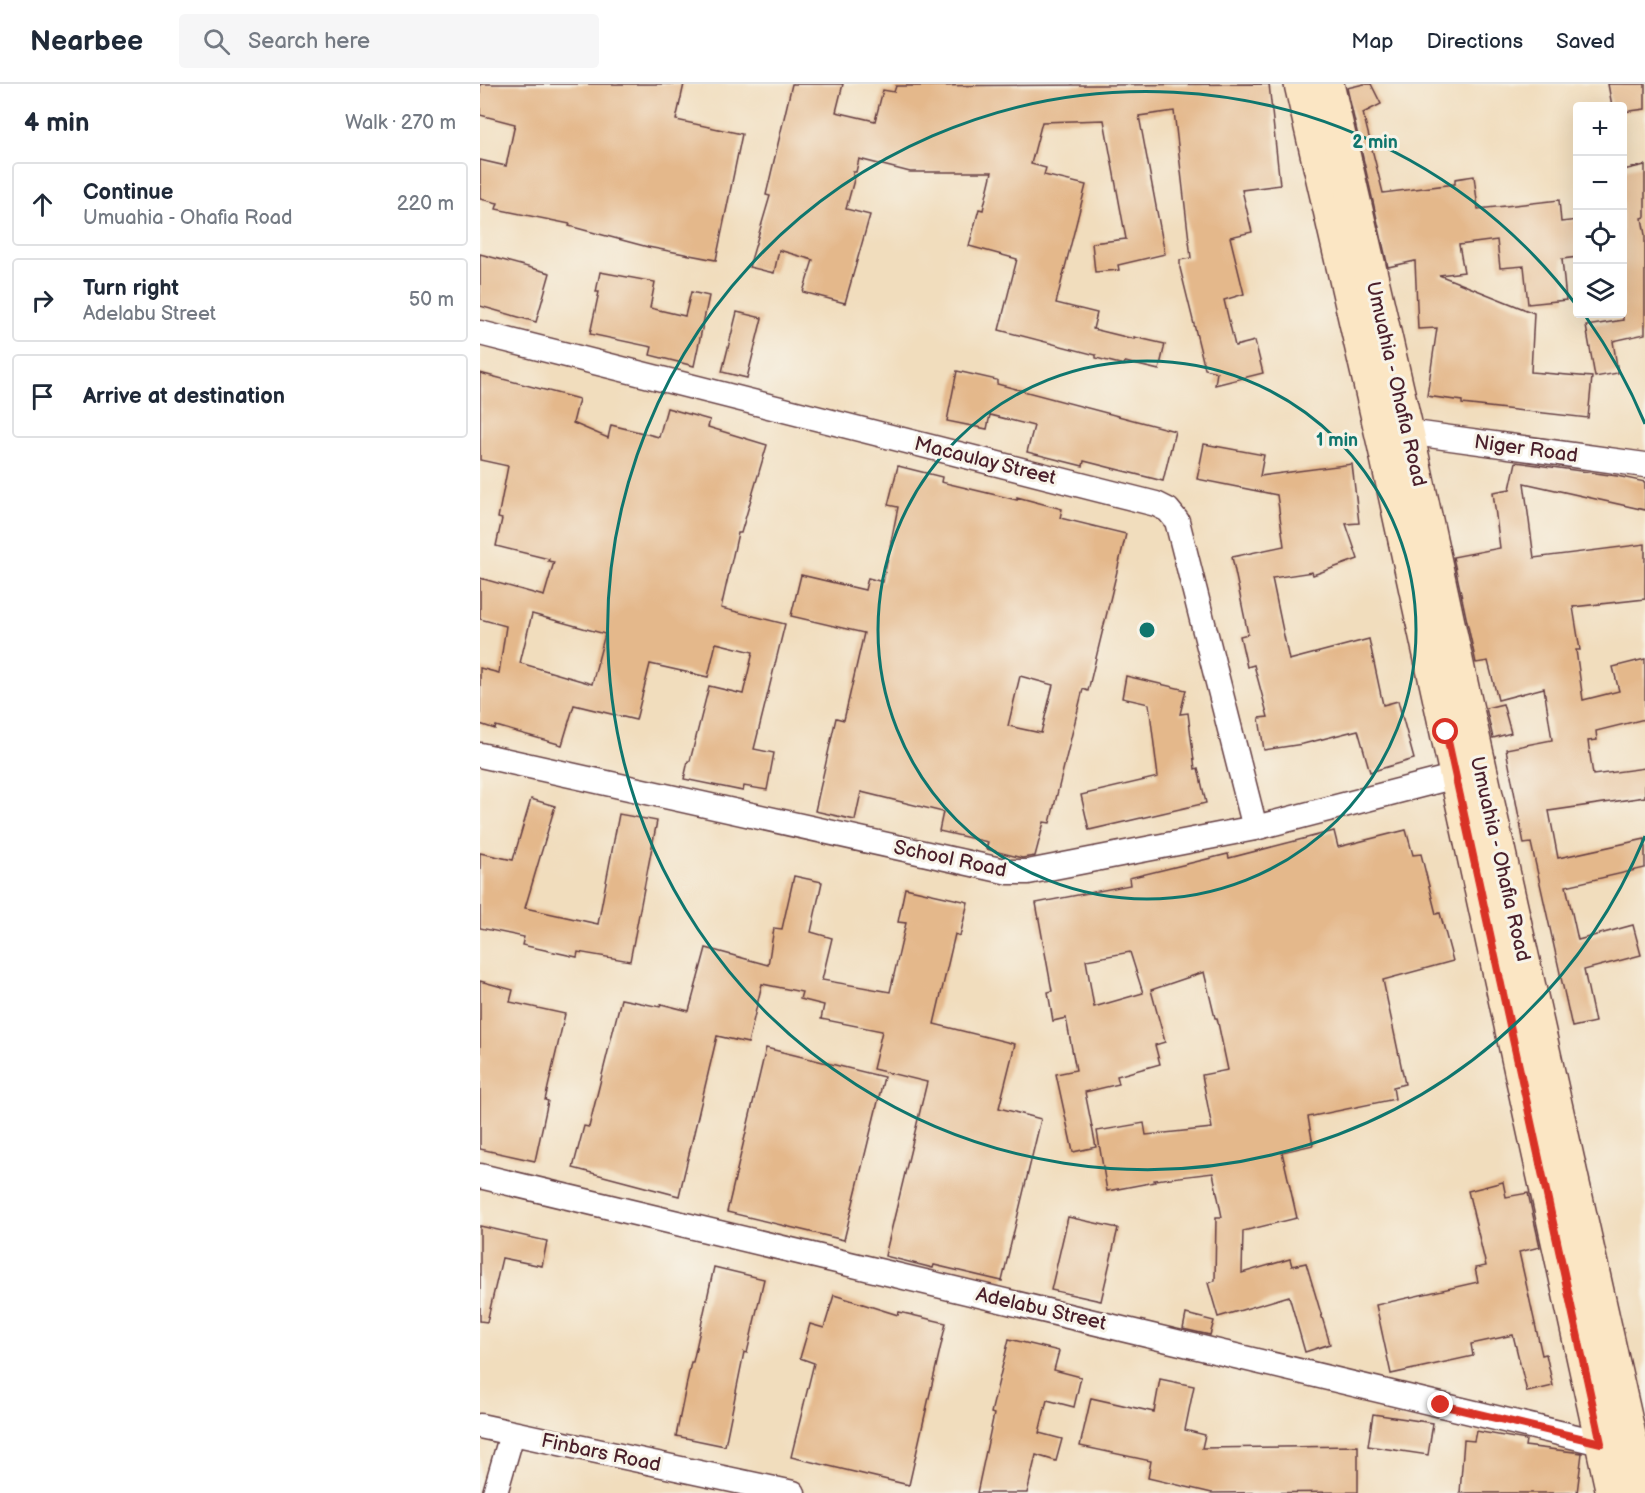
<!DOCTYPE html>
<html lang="en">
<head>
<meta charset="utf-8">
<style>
	body { margin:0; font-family:"Balsamiq Sans",sans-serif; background:#f6f6f7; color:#1f2937 }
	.controls { position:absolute; right:18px; top:18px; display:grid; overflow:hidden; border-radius:6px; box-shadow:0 6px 24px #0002 }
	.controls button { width:54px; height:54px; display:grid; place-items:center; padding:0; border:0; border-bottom:2px solid #e0e1e3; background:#fff; color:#1f2937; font:30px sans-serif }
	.stop { position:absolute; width:18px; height:18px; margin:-14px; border:4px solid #d93025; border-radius:50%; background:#fff }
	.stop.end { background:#d93025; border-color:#fff; box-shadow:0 2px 6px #0008 }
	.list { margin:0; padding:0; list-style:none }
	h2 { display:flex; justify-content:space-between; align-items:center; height:78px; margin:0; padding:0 24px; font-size:26px }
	h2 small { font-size:20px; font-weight:400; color:#747a83 }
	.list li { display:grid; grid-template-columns:39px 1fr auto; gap:18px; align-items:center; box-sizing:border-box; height:84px; margin:0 12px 12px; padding:0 12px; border:2px solid #e0e1e3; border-radius:6px }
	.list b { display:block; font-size:22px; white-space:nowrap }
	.list p { margin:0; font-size:20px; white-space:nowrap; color:#747a83 }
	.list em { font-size:20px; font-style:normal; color:#747a83 }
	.icon { flex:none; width:33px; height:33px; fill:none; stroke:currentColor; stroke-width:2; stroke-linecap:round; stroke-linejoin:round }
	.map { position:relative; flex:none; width:1165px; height:1409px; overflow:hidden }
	header { display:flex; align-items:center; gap:36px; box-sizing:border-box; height:84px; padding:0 30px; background:#fff; border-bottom:2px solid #e0e1e3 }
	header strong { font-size:28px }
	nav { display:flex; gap:33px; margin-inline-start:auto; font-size:21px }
	.search { width:420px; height:54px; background:#f6f6f7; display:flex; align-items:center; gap:15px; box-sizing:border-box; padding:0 21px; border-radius:6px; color:#747a83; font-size:22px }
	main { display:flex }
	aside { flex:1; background:#fff }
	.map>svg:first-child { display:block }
	.building { fill:#e4b88b; fill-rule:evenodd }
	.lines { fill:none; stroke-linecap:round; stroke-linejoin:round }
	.street-casing { stroke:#633c41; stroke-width:27 }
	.secondary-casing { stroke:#633c41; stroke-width:36 }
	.street { stroke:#fff; stroke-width:24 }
	.secondary { stroke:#fbe6c4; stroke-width:33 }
	.route { stroke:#d93025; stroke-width:8 }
	.ring { fill:none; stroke:#0f766e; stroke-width:3 }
	.labels { text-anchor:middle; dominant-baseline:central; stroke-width:6; stroke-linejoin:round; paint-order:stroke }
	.street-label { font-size:20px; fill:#4a1f2b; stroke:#f7f3e8 }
	.centre { fill:#0f766e; stroke:#f7f3e8; stroke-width:3 }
	.ring-label { font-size:18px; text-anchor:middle; font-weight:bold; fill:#0f766e; stroke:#f7f3e8; stroke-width:6; stroke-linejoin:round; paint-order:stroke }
</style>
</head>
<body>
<header>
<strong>Nearbee</strong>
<div class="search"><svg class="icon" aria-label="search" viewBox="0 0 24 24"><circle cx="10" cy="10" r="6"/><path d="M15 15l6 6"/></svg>Search here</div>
<nav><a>Map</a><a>Directions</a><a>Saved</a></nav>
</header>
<main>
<aside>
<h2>4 min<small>Walk · 270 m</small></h2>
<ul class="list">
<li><svg class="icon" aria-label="ahead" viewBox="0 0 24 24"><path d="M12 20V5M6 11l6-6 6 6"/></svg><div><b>Continue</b><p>Umuahia - Ohafia Road</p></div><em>220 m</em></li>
<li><svg class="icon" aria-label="right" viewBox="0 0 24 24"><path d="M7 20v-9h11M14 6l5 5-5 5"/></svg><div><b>Turn right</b><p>Adelabu Street</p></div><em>50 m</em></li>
<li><svg class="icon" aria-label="arrive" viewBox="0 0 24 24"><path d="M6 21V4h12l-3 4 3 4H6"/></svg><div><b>Arrive at destination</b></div></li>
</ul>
</aside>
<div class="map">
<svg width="1165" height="1409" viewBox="0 0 1165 1409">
	<rect width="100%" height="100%" fill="#f7f3e8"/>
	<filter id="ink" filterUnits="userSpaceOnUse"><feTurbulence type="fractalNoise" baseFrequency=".0167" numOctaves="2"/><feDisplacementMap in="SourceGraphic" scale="12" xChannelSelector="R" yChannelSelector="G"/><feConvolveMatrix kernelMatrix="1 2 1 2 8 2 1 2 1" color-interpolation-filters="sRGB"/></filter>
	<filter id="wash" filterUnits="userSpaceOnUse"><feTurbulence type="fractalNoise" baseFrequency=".008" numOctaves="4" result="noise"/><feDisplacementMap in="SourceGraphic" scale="24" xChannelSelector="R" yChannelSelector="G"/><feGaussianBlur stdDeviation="1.35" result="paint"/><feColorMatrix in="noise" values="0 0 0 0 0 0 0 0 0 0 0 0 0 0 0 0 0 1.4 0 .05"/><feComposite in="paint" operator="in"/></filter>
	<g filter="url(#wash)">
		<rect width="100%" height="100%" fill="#f1ddbd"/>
		<g id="blocks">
			<g class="building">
				<polygon points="0,0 204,0 196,36 262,50 236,176 168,163 89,142 90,140 16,125 18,119 0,115 0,76 26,82 35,40 0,31"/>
				<polygon points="312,0 363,0 356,28 395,37 403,6 414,8 416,2 789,0 800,101 762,106 772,148 750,153 764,210 744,216 755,262 775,257 783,289 735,301 737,288 725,285 700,184 700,176 711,174 694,27 659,32 685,170 638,181 639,186 615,188 612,159 646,155 624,36 562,38 551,80 566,84 564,91 606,101 576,219 617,229 613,245 654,255 654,253 685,260 679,286 645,278 644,281 616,274 616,271 519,246 537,175 489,162 499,125 503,126 512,88 430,88 379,75 376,88 373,88 373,92 375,92 366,125 390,131 365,219 323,208 333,176 299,166 294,189 269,183 290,112 286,111"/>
				<polygon points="884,0 891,0 901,20 883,29 903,109 975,100 975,95 994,92 998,125 1079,116 1081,138 1098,136 1098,173 1082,175 1086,216 1048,220 1044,182 1020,184 1017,156 979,161 984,188 959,191 1054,229 1051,288 1112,293 1108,334 982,320 982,317 947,312 957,244 938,245 935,177 908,183 867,4"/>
				<polygon points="1128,0 1165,0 1165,25 1143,28 1143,22 1132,22"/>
				<polygon points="1165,81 1165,133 1162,134 1165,151 1165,250 1133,257 1138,289 1115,293 1106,242 1143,236 1143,86"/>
				<polygon points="0,170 70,189 56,238 0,222"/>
				<polygon points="120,188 175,198 170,224 205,232 211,208 229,212 214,282 170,271 172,263 110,250 119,208 116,208"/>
				<polygon points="257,228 282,234 267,294 242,288"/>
				<polygon points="477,287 517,296 517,300 695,347 683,397 604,377 603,382 547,368 554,342 510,331 507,345 467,337"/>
				<path d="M0 289 99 315 93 339 128 354 131 341 179 353 187 324 230 336 228 343 287 361 261 449H258L241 524 305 540 274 665 294 669 287 706 264 702 263 707 204 695 208 677H210L229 602 263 610 273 568 236 559 228 593 170 580 156 636 94 621 82 661 16 642 15 645 0 640V584L19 589 26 542 0 535V494L64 512 74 478 68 477 69 475 16 462 22 435 18 434 28 382 0 376ZM52 530 125 550 112 600 40 579Z"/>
				<polygon points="724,360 784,371 780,392 872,380 879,439 866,440 878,475 833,491 832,488 792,494 809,576 889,555 903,621 918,617 934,675 890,688 878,646 823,660 784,666 779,634 788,633 774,581 767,583 760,552 768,550 752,473 804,462 797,411 717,395"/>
				<polygon points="1036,378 1137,392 1165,398 1165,426 1044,399 1054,474 1165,460 1165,515 1093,523 1100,566 1096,566 1103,616 1139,607 1133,583 1165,575 1165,635 1116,647 1117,656 1108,657 1113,691 1165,684 1165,713 1069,727 1078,774 1165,755 1165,784 1086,802 1098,856 1153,841 1161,871 1104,886 1115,938 1092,943 1051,759 1044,760 1026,665 1072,656 1064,604 1018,616 1008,577 996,579 973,473 1020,464 1013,408 1030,405"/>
				<path d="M418 382 462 393 461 398 537 416V413L582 425 580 434 646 450 608 607 603 605 570 739 564 738 555 772 542 774 506 765 508 758 459 747 463 728 381 708 375 736 335 727 356 634 364 636 384 549 311 532 321 491 385 506 388 494 403 498 418 423 408 421ZM540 592 573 601 561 649 528 642Z"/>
				<polygon points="646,592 706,606 700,630 708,629 715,685 718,684 726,719 609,746 601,711 678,693 669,620 642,614"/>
				<polygon points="1023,620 1031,649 1013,654 1006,624"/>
				<polygon points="51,715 75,722 45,824 118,840 139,730 177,737 150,877 98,868 97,873 42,861 44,853 0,844 0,769 33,776"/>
				<path d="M926 746 933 771 941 770 956 830 960 829 973 877 903 896 925 1000 913 1003 915 1015 828 1033 833 1061 802 1068 817 1134 763 1147 762 1189 810 1175 812 1182 826 1179 850 1260 825 1268 809 1212 738 1233 728 1199 735 1197 736 1133H742L733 1089 674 1096 675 1098 627 1107 617 1047 664 1039 666 1051 732 1044 722 991 748 986 737 934H735L724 888 671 906 685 958 675 961 680 980 637 992 639 1000 605 1008 616 1063 593 1068 576 990 596 986 586 934 573 937 568 908 572 907 556 819 650 801 649 794 748 770 749 774 854 747 858 763ZM650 868 663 909 614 923 606 876Z"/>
				<polygon points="314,792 342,798 331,848 352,854 342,896 410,908 426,839 418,838 425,804 488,818 480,852 475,850 454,940 535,960 519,1024 561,1035 522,1197 454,1181 453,1184 405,1172 447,998 393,985 402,947 341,935 344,921 320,915 322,908 282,900 268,959 237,952 199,1112 93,1084 104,1042 109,1043 141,915 180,923 181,920 209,927 226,864 288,881 294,844 302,845"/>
				<polygon points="0,897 33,906 30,918 85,930 65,1016 68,1017 55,1077 0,1065"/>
				<polygon points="286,964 404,993 364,1156 247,1128"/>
				<polygon points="1023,1098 1026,1113 1048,1109 1060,1163 1039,1168 1062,1271 1066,1270 1073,1302 1047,1308 1033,1251 991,1260 993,1272 911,1290 896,1221 998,1198 995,1184 1006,1182 988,1107"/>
				<polygon points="588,1133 638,1144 621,1217 571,1206"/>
				<polygon points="0,1142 67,1157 62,1182 22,1174 7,1238 0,1237"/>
				<polygon points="234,1183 284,1195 267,1269 264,1268 245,1362 196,1352 211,1278 213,1278"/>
				<polygon points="354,1211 418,1231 419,1228 466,1239 429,1401 311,1373 334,1279 320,1274 330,1240 344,1244"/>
				<polygon points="706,1230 734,1237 730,1251 703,1245"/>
				<polygon points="529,1255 579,1267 574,1286 601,1293 594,1323 567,1316 559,1349 582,1355 576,1377 556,1371 547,1409 497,1409 514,1330 511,1329"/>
				<polygon points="680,1295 714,1302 705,1346 725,1351 722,1364 878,1362 878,1408 732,1409 668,1394 671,1377 600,1362 611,1314 674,1328"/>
				<polygon points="893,1330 953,1339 948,1371 888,1362"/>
				<polygon points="996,1347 1046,1356 1045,1362 1102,1369 1097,1409 980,1409 984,1356 994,1357"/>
			</g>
		</g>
	</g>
	<g filter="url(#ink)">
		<use href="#blocks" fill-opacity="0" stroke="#633c41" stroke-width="1.5"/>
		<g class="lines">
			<g class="street-casing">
				<g id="street">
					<polyline points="0,249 676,420 688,426 697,437 775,744"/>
					<polyline points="927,348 1165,381"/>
					<polyline points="0,671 529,788 548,788 775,744 976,692"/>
					<polyline points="0,1092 1121,1359"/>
					<polyline points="0,1342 313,1409"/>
					<polyline points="15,1409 32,1350"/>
				</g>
			</g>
			<g class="secondary-casing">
				<g id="secondary">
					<polyline points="821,0 904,360 1133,1409"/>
					<polyline points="847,0 927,348 979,590 1162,1409"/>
				</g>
			</g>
			<use href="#street" class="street"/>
			<use href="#secondary" class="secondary"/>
		</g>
	</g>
	<g class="lines" filter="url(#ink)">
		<polyline class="route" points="961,1321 1121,1359 966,648"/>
	</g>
	<g class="ring">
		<circle cx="667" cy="546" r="269"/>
		<path d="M1165 752A539 539 0 1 1 1097 222M1106 233A539 539 0 0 1 1165 340"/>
	</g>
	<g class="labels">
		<g class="street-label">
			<text transform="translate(916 300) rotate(77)">Umuahia - Ohafia Road</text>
			<text transform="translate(1046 365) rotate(8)">Niger Road</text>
			<text transform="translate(505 377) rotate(14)">Macaulay Street</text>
			<text transform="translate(470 775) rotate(12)">School Road</text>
			<text transform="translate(1020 775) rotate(77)">Umuahia - Ohafia Road</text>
			<text transform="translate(561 1225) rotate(13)">Adelabu Street</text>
			<text transform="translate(121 1369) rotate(12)">Finbars Road</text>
		</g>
	</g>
	<circle cx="667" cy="546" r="9" class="centre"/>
	<g class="ring-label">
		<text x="895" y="64">2 min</text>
		<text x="857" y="362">1 min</text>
	</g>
</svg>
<div class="controls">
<button>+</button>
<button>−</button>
<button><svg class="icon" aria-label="locate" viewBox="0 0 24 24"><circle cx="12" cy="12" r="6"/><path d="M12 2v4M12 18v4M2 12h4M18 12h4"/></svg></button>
<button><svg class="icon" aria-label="layers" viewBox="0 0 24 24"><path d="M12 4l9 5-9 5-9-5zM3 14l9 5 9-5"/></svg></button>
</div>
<div class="stop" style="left:966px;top:648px"></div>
<div class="stop end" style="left:961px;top:1321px"></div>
</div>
</main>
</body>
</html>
